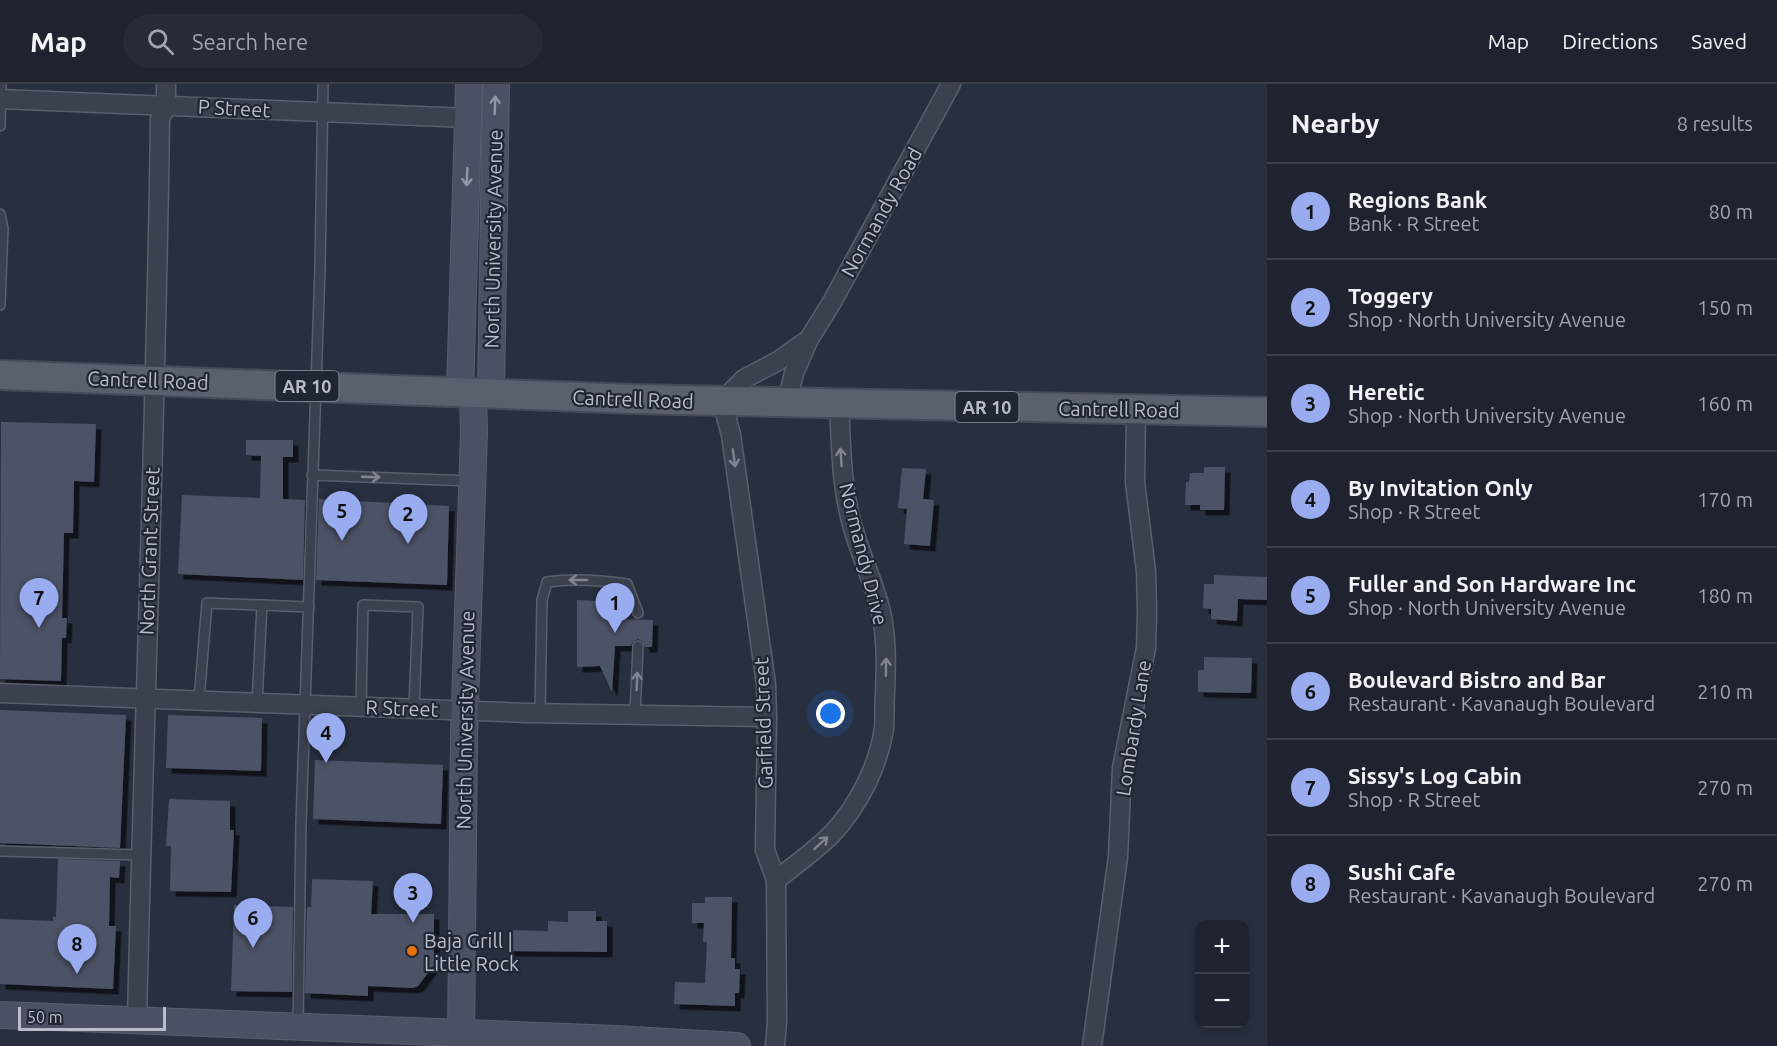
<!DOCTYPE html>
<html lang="en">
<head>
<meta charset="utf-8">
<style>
	body { margin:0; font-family:Ubuntu,sans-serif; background:#262b37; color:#f1f3f6 }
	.controls { position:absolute; right:18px; bottom:18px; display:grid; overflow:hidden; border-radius:12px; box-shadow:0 3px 9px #0003 }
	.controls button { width:54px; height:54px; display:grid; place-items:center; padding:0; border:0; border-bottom:2px solid #3c404b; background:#1e232f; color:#f1f3f6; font:30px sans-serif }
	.scale { position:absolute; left:18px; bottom:15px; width:148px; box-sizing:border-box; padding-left:6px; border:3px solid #b9bdca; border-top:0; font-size:16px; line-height:21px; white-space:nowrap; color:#b9bdca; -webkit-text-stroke:4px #212635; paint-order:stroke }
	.you { position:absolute; left:831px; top:630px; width:21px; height:21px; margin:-15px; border:4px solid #fff; border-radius:50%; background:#1a73e8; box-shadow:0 0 0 9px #1a73e833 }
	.badge { display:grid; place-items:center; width:39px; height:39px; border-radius:50%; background:#98acef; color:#111; font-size:20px; font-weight:700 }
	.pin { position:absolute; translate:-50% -50px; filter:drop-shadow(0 2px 3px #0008) }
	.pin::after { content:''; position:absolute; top:32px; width:21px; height:18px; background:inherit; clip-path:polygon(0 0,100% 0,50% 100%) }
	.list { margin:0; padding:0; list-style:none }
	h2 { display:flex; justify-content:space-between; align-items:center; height:78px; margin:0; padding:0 24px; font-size:26px }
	h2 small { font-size:20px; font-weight:400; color:#a1a4aa }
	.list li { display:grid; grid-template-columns:39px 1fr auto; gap:18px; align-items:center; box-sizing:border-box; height:96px; padding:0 24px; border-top:2px solid #3c404b }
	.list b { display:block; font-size:22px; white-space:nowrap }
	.list p { margin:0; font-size:20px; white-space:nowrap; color:#a1a4aa }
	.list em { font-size:20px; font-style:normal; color:#a1a4aa }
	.icon { flex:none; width:33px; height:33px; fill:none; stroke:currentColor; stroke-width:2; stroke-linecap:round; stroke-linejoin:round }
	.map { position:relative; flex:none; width:1267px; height:962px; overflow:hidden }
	header { display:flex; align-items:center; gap:36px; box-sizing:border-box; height:84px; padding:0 30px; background:#1e232f; border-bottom:2px solid #3c404b }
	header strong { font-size:28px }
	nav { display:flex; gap:33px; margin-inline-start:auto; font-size:21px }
	.search { width:420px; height:54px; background:#262b37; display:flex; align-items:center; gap:15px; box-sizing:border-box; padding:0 21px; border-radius:33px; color:#a1a4aa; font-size:22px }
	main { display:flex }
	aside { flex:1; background:#1e232f }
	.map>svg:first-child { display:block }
	.building { fill:#4d5366; filter:url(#shadow) }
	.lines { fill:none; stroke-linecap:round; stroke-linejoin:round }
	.lane-casing { stroke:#5a5f6d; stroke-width:12 }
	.street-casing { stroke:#5a5f6d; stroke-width:21 }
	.secondary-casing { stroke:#5a5f6d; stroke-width:28 }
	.primary-casing { stroke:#464a59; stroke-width:32 }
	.lane { stroke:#3c414f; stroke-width:9 }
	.street { stroke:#3c414f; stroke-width:18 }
	.secondary { stroke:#4b5062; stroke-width:26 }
	.primary { stroke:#5b606f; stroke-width:28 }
	.oneway { stroke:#9297a6 }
	.oneway2 { stroke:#818593 }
	.food-dot { fill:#e8710a; stroke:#212635; stroke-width:2 }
	.labels { text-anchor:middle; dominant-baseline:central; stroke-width:4.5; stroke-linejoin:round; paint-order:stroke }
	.shield { fill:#212635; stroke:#8b909d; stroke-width:1.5 }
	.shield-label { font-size:18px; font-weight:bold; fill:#b9bdca }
	.street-label { font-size:20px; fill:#b9bdca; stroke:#212635 }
	.poi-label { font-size:20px; fill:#b9bdca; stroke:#212635; text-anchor:start }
</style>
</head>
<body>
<header>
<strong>Map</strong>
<div class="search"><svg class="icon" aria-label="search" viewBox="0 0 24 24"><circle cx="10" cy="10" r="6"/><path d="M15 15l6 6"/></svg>Search here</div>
<nav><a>Map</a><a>Directions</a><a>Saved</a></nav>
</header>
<main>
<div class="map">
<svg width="1267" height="962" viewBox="0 0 1267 962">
	<defs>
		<filter id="shadow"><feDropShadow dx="5.5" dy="5.5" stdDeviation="0" flood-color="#0009"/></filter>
	</defs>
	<rect width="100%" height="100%" fill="#282f3f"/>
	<g class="building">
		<polygon points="1,338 96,340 94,398 74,397 73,449 64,449 62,534 67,534 66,554 62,554 61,597 0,595"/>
		<polygon points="246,356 293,356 293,373 283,373 283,415 305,416 303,496 178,490 182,411 260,414 261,372 246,371"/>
		<polygon points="1204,383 1225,383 1224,426 1200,426 1200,421 1185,421 1186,398 1189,398 1190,389 1204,389"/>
		<polygon points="902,384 926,385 923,415 934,416 930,462 904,460 907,425 898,424"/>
		<polygon points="319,415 449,422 447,501 316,496"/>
		<polygon points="1214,491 1267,493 1267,516 1238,515 1237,537 1211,535 1211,525 1203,524 1204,500 1214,500"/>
		<polygon points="577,516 615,518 615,535 653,536 652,563 645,563 642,557 638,555 633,558 631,562 615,562 612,608 600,582 577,583"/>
		<polygon points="1204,573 1252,574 1251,609 1198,608 1198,586 1204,586"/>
		<polygon points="0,626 126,631 120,764 0,759"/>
		<polygon points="168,631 262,634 261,687 166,684"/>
		<polygon points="315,676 443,681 441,740 313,735"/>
		<polygon points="169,715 230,717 230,746 234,746 231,808 170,807 171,762 166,762"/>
		<polygon points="58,775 120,777 119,794 110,793 109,842 116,842 113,905 0,900 0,835 53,837 53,833 56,833"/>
		<polygon points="312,795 373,797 371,830 434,830 434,881 418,902 413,904 368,902 368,912 305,909 307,823 311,823"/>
		<polygon points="705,813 732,813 731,874 735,874 735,885 740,885 739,909 735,909 735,922 674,920 675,898 705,899 707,858 703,858 704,839 692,839 692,819 705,819"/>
		<polygon points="234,821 293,823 292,908 231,907"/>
		<polygon points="568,827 596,827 596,837 607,837 607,868 508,867 508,846 548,847 548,837 568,838"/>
	</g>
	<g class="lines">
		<g class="lane-casing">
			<g id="lane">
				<polyline points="0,42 1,0"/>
				<polyline points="0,130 3,144 0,221"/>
				<polyline points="312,391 471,397"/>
				<polyline points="199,616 207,519 309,523"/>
				<polyline points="257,619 262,521"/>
				<polyline points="361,622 363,521 418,523 414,624"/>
				<path d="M540 630 542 516 547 498C574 494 600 496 627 500L638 529"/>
				<polyline points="635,631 638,562"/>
				<polyline points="0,767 140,771"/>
				<polyline points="298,942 301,739 320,184 323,0"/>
			</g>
		</g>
		<g class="street-casing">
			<g id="street">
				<polyline points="0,15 468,34"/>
				<polyline points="787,319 794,289 809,255 832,218 951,0"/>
				<polyline points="0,609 527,629 767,633"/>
				<path d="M776 796C795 781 815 767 832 750 858 722 878 683 884 645 885 633 884 621 885 609 886 581 887 555 881 528 873 494 856 463 849 428 841 393 841 356 839 320"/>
				<path d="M137 936C144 635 156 335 160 35L166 21V0"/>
				<polyline points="775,962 777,937 776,796 765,766 767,633 766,600 731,351 722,317 744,295 778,277 809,255"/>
				<polyline points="1092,962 1118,773 1122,684 1146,564 1147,529 1146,487 1135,398 1136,325"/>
			</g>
		</g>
		<g class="secondary-casing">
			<g id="secondary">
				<polyline points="460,309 469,0"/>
				<polyline points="491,310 496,0"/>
				<polyline points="0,931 616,955 737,962"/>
				<polyline points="461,962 464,651 474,348 473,310"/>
			</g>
		</g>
		<g class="primary-casing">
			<polyline id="primary" points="0,291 633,315 1267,328"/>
		</g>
		<use href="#lane" class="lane"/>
		<use href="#street" class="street"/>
		<use href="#secondary" class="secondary"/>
		<use href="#primary" class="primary"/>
	</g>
	<defs><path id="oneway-shaft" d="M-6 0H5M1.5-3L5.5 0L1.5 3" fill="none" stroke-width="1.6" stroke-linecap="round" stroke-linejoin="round" transform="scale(1.5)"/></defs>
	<g class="oneway">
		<use href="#oneway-shaft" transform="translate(495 21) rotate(-88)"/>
		<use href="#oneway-shaft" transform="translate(467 93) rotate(92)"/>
	</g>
	<g class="oneway2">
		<use href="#oneway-shaft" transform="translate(841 373) rotate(-94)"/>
		<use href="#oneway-shaft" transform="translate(734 374) rotate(82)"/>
		<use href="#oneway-shaft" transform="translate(371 393) rotate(2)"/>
		<use href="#oneway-shaft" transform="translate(578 496) rotate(-180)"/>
		<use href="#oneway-shaft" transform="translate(886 583) rotate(-89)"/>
		<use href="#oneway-shaft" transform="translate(637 597) rotate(-88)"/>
		<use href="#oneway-shaft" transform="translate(821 759) rotate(-42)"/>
	</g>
	<circle class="food-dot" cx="412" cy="867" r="6"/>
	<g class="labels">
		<g class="shield">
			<rect x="275.5" y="287" width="63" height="30" rx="4.5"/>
			<rect x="955.5" y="308" width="63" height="30" rx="4.5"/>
		</g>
		<g class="shield-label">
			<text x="307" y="302">AR 10</text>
			<text x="987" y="323">AR 10</text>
		</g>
		<g class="street-label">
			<text transform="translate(234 24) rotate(3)">P Street</text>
			<text transform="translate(881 128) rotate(-61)">Normandy Road</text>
			<text transform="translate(493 155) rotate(-89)">North University Avenue</text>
			<text transform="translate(148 296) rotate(2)">Cantrell Road</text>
			<text transform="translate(633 315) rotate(2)">Cantrell Road</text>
			<text transform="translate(1119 325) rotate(1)">Cantrell Road</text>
			<text transform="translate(149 467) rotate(-88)">North Grant Street</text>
			<text transform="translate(864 470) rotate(76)">Normandy Drive</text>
			<text transform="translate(402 624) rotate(2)">R Street</text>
			<text transform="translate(465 636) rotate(-89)">North University Avenue</text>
			<text transform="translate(763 639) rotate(-92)">Garfield Street</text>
			<text transform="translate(1133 644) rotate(-81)">Lombardy Lane</text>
		</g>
		<g class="poi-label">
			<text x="424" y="856">Baja Grill |<tspan x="424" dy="23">Little Rock</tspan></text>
		</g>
	</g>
</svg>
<div class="controls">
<button>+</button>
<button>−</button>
</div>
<div class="scale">50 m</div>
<div class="you"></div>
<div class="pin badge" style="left:615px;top:549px">1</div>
<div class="pin badge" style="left:408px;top:460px">2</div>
<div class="pin badge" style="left:413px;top:839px">3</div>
<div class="pin badge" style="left:326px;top:679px">4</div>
<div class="pin badge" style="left:342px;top:457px">5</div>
<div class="pin badge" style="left:253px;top:864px">6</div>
<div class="pin badge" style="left:39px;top:544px">7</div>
<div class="pin badge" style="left:77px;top:890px">8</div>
</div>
<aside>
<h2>Nearby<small>8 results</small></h2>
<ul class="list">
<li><span class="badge">1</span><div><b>Regions Bank</b><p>Bank · R Street</p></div><em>80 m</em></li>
<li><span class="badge">2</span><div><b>Toggery</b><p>Shop · North University Avenue</p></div><em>150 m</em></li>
<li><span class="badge">3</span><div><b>Heretic</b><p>Shop · North University Avenue</p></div><em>160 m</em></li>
<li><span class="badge">4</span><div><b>By Invitation Only</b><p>Shop · R Street</p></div><em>170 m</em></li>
<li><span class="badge">5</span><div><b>Fuller and Son Hardware Inc</b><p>Shop · North University Avenue</p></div><em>180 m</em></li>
<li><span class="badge">6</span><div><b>Boulevard Bistro and Bar</b><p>Restaurant · Kavanaugh Boulevard</p></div><em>210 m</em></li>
<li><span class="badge">7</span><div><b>Sissy's Log Cabin</b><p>Shop · R Street</p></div><em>270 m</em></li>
<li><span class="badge">8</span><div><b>Sushi Cafe</b><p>Restaurant · Kavanaugh Boulevard</p></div><em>270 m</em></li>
</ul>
</aside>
</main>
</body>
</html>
